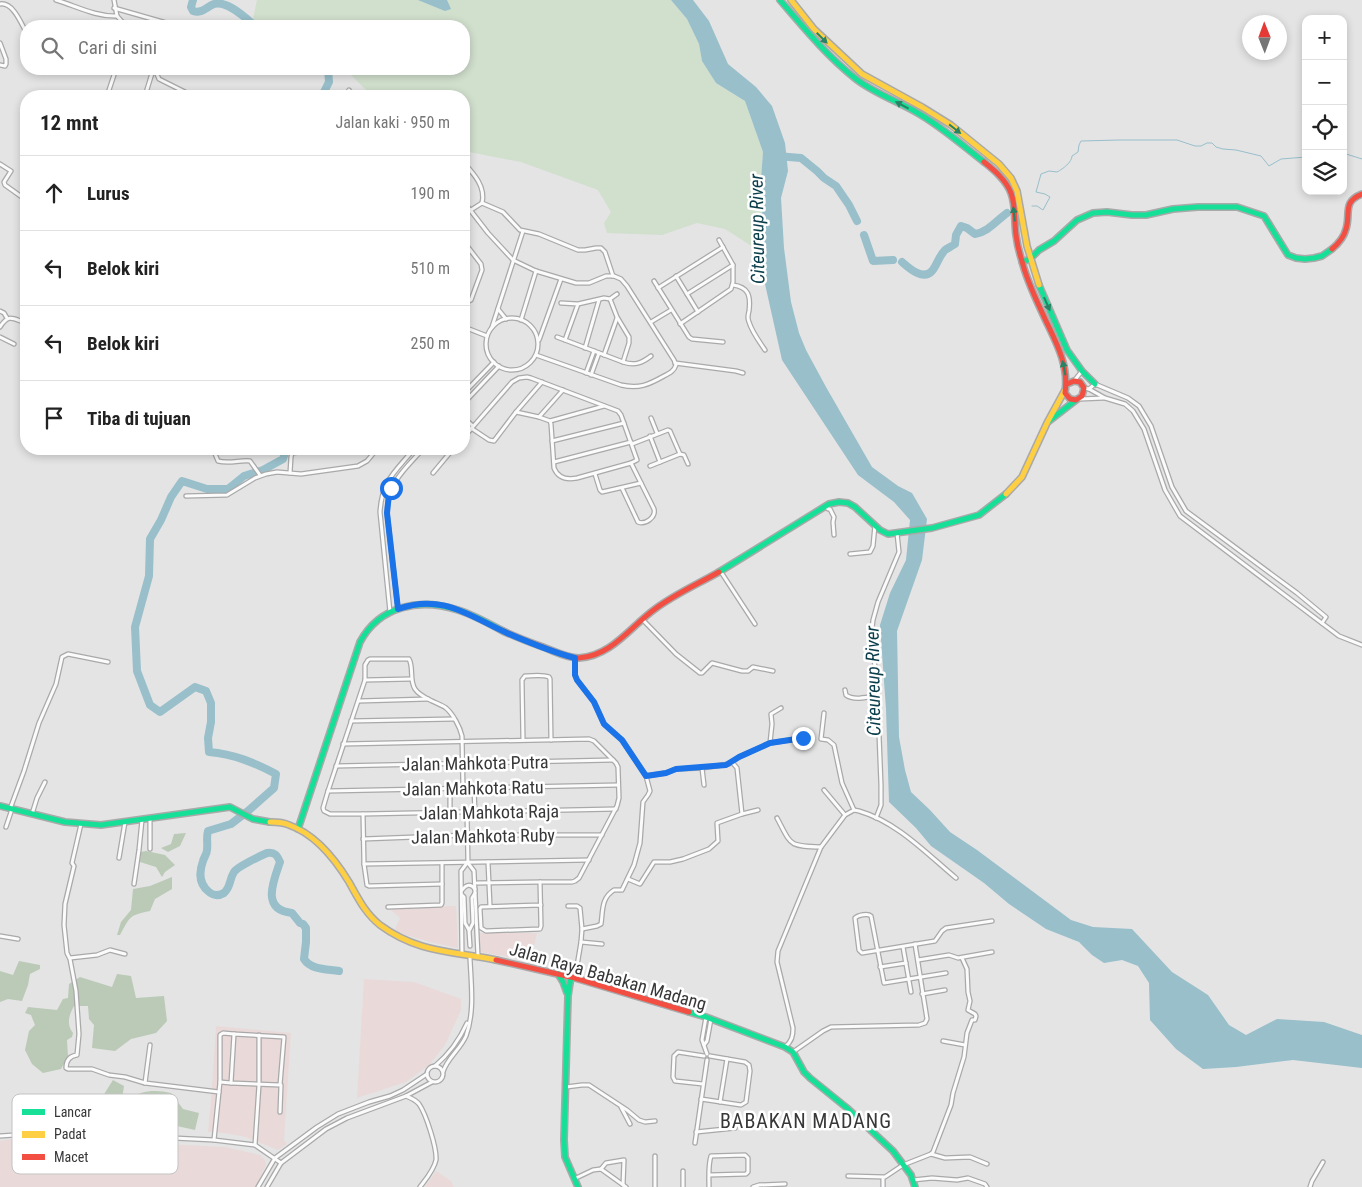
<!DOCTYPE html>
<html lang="id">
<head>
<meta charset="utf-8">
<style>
	body { margin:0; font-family:"Roboto Condensed",sans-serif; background:#f6f6f6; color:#222 }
	.controls { position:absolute; right:15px; top:15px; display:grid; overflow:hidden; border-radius:10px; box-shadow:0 2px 8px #0003 }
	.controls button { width:45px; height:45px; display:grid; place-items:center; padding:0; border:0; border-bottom:1px solid #e0e0e0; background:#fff; color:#222; font:25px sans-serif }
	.compass { position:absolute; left:1242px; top:15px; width:45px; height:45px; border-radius:50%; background:#fff; box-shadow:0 2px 8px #0003; rotate:359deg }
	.stop { position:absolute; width:15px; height:15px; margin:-11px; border:4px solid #1a73e8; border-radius:50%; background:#fff }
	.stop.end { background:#1a73e8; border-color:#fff; box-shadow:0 1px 5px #0008 }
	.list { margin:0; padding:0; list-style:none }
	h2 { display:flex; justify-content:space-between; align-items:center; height:65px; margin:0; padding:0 20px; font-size:21px }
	h2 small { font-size:16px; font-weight:400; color:#767676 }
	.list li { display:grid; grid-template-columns:32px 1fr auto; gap:15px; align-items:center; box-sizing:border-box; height:75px; padding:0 20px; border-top:1px solid #e0e0e0 }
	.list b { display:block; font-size:19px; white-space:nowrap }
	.list em { font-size:16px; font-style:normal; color:#767676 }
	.icon { flex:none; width:28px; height:28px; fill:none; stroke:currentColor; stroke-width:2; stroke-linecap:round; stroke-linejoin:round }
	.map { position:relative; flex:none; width:1362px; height:1187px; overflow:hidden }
	.search { position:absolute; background:#fff; box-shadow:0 2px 8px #0003; left:20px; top:20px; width:450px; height:55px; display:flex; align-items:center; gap:12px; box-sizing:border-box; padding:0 18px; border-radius:20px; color:#767676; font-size:19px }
	.panel { position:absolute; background:#fff; box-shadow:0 2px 8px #0003; left:20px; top:90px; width:450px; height:365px; border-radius:20px }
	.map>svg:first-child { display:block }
	.commercial { fill:#e9dad9 }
	.green { fill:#d1dfcd }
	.forest { fill:#bacab6 }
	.water { fill:#98bfca }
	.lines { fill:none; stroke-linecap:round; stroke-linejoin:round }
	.stream { stroke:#98bfca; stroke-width:1 }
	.river { stroke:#98bfca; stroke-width:8 }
	.street-casing { stroke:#a9a9aa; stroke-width:5.5 }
	.fast-casing { stroke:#a9a9aa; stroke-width:8 }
	.slow-casing { stroke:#a9a9aa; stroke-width:8 }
	.jam-casing { stroke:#a9a9aa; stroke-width:8 }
	.street { stroke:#fbfbfb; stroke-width:3 }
	.fast { stroke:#16e098; stroke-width:5 }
	.slow { stroke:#ffcf43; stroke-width:5 }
	.jam { stroke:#f24e42; stroke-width:5 }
	.oneway { fill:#288263 }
	.route { stroke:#1a73e8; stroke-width:6 }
	.labels { text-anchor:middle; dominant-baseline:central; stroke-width:5; stroke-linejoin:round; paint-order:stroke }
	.street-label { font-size:18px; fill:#373638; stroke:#fff }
	.water-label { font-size:19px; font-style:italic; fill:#0b3e4b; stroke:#fff }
	.quarter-label { font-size:20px; letter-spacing:1px; fill:#373638; stroke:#fff }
	.key { fill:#fff; stroke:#c3c3c3; stroke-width:1 }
	.key-label { font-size:14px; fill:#373638 }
</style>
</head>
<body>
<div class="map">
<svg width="1362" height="1187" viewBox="0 0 1362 1187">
	<rect width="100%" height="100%" fill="#e4e4e5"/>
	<g class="commercial">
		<polygon points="456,906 458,948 430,942 403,934 395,929 400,918 389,908"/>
		<polygon points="479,933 537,933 531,961 480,952"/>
		<polygon points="364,979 414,982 461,999 461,1010 445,1045 429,1065 406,1082 357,1098"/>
		<polygon points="216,1026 291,1033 284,1140 287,1144 278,1150 246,1137 224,1133 208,1132 211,1100"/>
		<polygon points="11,1139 58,1139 225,1147 260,1155 265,1160 266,1165 256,1187 0,1187 0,1141"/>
		<polygon points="436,1171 451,1181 454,1187 425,1187"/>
	</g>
	<polygon class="green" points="257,0 671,0 687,19 699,44 702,61 716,83 745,101 763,152 760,193 764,230 764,254 725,229 697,223 662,235 607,233 604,223 611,212 598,190 521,162 464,151 464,96 369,96 366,90 345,69 464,69 464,26 255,26 252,24"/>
	<g class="forest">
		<polygon points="186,833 180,846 168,852 161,848 171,844 174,834"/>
		<polygon points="146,851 165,855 175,865 165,872 162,877 156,867 140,862 141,852"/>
		<path d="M172 877V889L155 899 150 911C129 915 130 917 120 935H117L121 922 131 910 133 889 150 886Z"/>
		<polygon points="19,961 40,965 40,969 30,974 28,985 22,1001 8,999 0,1002 0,971 13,975"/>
		<path d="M117 974 131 976 136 998 164 996 167 1021 156 1033 131 1039 115 1051 92 1048 94 1025 89 1019 88 1006H74C69 1015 66 1024 73 1033L72 1037 67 1040 68 1056 61 1069 43 1073 32 1064 25 1050 29 1031 35 1025 31 1015 25 1013 28 1007 57 1010 63 999 68 998 69 984 80 977 112 987Z"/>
		<path d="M113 1080 124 1086 122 1099C130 1100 134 1095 141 1093 152 1090 161 1091 171 1093L183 1109 199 1113 195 1130 168 1124 139 1122 133 1105 129 1121 102 1116 101 1099Z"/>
	</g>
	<g class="water">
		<polygon points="418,0 447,0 451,9 445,11"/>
		<polygon points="671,0 693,0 709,21 728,64 756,87 772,106 785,143 788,171 781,198 784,248 791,302 799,333 806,350 826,387 872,467 898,486 912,493 927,519 922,560 897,631 899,737 905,770 911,792 930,810 950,832 977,850 1071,920 1093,927 1132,929 1172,972 1208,995 1229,1025 1246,1035 1277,1019 1324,1022 1362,1035 1362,1068 1293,1060 1236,1067 1203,1069 1176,1049 1150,1020 1149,983 1138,966 1122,960 1104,963 1092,955 1079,942 1046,929 1009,904 984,883 931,846 916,828 889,802 886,709 880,625 890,593 906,560 910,520 894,502 858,475 782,360 765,284 764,230 760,193 763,152 745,101 716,83 702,61 699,44 687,19"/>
	</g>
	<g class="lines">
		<g class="stream">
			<polyline points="1343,153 1362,159"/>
			<path d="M1032 206H1037L1043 210 1050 197 1045 194 1036 192 1041 174 1049 171 1057 172C1063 169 1072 162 1072 156L1078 152 1079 145 1081 141 1119 140H1177L1195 146H1201L1207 143H1212L1216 147 1223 149 1236 150 1261 156 1269 166 1281 159 1306 157"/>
		</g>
		<g class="river">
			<path d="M193 0 191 7 193 11C202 14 206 7 214 4 227 0 246 18 255 26"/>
			<polyline points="322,96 329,82 328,69"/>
			<polyline points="777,156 801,158 817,171 824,178 836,186 849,205 857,221"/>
			<polyline points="864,235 873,261 893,260"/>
			<path d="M902 262C909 268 923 281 932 271 937 265 939 256 945 250 948 248 952 246 955 244L956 235 961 226 967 228 975 234C988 232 996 221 1007 213"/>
			<path d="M286 449 283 459 263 470 244 476 228 489H207L182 481 171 497 161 520 150 539 149 576 135 627 137 671 150 705 160 712 195 687 206 691 211 703V722L208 738 209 752C234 754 255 763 276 774L274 788 248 811 231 824 208 831C206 838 208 842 207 850 207 854 204 857 203 861 199 872 199 884 209 892 214 896 219 896 224 893 231 887 229 880 234 872 237 867 260 856 267 853 275 852 277 855 280 862 273 882 261 910 292 913L300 923 303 924 306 928V942L304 959C311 970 327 969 339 971"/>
		</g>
		<g class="street-casing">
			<g id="street">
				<path d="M56 0C76 6 96 17 117 16"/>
				<polyline points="114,0 117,16 126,26"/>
				<path d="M0 4C13 2 21 23 26 32"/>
				<polyline points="114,8 170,24"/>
				<polyline points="0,43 6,59 6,64 5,66 0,65"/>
				<polyline points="151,69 156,72 159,79 193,96"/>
				<polyline points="107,96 116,69"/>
				<polyline points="145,96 153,70"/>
				<polyline points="346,96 349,90"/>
				<path d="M464 163C474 174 486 187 482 203L471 210"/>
				<polyline points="0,164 11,171 4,182 5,185 26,200"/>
				<path d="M464 202 488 233 513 260 536 271 576 283H589L606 276H614L621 279 627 286 674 360 676 365C674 371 670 373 664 376 648 385 639 389 621 385L536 355"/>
				<polyline points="482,203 503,212 520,230 539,234 578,250 585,250 596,248 601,248 605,252 613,276"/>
				<polyline points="464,242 481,264 482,270 471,300 467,302 464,301"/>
				<polyline points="676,276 698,312"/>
				<polyline points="654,281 689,337 692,339 723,342"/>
				<path d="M733 285C748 287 751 295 749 311 748 315 747 318 749 322 752 332 759 341 765 350"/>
				<polyline points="658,288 723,247"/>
				<polyline points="687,294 733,265"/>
				<polyline points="610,299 617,294"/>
				<polyline points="561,303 578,304 604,298 610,299 617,317 629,337 629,343 623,362 565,340 578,304"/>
				<polyline points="498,309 506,319"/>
				<polyline points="0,311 4,313 7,318"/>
				<circle cx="512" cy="344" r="26"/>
				<polyline points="521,320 536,271"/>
				<polyline points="651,322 671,310"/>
				<polyline points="680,324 731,289 733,282 733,265 719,240"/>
				<path d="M0 327C9 313 13 319 26 323"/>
				<polyline points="464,327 487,336"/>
				<polyline points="492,327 523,231"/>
				<polyline points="0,337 14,344"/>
				<polyline points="557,337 565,340"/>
				<polyline points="539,340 561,279"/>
				<polyline points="585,348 599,300"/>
				<polyline points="604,355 617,318"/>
				<path d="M623 362C635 366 642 363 651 356"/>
				<polyline points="675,363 736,371 743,373"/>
				<polyline points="586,373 594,351"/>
				<polyline points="591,375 599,353"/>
				<polyline points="1074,381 1082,371"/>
				<polyline points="1084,388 1089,389 1105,398 1125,404 1133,411 1144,429 1165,490 1180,516 1339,636 1362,645"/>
				<polyline points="1089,389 1095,384 1128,398 1139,406 1151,426 1172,487 1186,511 1297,593 1326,617 1322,623"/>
				<polyline points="464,393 494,362"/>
				<polyline points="1080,399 1104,398"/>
				<polyline points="464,403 499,366"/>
				<polyline points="539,417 563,390"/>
				<polyline points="464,418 473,426"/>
				<polyline points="651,418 657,433"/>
				<polyline points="550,421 604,406"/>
				<polyline points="464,426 469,431"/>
				<polyline points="471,428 489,440 494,441 516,412 542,382"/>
				<polyline points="650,436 660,462"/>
				<path d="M464 437 512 382 519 378 527 377 531 378 618 411 621 415 637 460 631 463 577 478C567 480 558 478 554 468L551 424 550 421 539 417 516 412"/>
				<polyline points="552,441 624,423"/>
				<polyline points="632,444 668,430 670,431 680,454 684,455 688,464"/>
				<path d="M213 449 218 461C229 464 239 460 250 461L260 475"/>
				<polyline points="554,462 631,442"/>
				<polyline points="650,466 680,454"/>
				<polyline points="290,473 291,457 292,453 321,449"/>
				<polyline points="433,473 453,449"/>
				<polyline points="595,474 600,490 602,492 641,483"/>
				<path d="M622 488 638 522C646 525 656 517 654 509L631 463"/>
				<polyline points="186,496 227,495 255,478 266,474 277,472 301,474 358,466 367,461 377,449"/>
				<polyline points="826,506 828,509 830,509 834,517 833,522 834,535"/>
				<polyline points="850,554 870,552 873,546 875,525"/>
				<polyline points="721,572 755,624"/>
				<path d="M398 609 387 513C388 482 404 470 423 449"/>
				<path d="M390 612 380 512C382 480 395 472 414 449"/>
				<polyline points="642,619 676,654 700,673 702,673 712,663 742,671 748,671 753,667 773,671"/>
				<polyline points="575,658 575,675 577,680 594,702 604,724 622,740 646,776 666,773 676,769 702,768 729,764 739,757 770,743 772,724 771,714 781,708"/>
				<polyline points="365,680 411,679"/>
				<path d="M845 690 846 695C854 701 868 697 878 695"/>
				<polyline points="359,701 428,699"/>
				<polyline points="824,713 821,739 828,740 834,745 842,783 854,810"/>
				<polyline points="351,721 454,719"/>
				<path d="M523 740 522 680 525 676C532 676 542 674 549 677L550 679 551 740"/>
				<polyline points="770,743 803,738 808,736"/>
				<polyline points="343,744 589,739 594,741 616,763 618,767 619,798 617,806 579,878 575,881 572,882 540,882 541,926 540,929 486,931 481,928 480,909 481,907 541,905"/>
				<polyline points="732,762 737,768 742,814"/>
				<polyline points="336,766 613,760"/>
				<polyline points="702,768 704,785"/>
				<polyline points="450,788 450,813"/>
				<polyline points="474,788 475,812"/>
				<polyline points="824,790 845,815"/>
				<polyline points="328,791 618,785"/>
				<polyline points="10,809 24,771 39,723 56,684 62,657 68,654 108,662"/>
				<polyline points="467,813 468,863"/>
				<polyline points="32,814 37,798 45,782"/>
				<polyline points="363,814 616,809"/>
				<path d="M777 818C792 846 788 846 821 847"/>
				<polyline points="876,818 881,805 881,785 877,683 873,651 872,629 873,620 878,602 899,552 897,533"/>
				<path d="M81 824 72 863 74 866 65 904 64 925 67 953 70 959 76 991 79 1034 77 1055C70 1056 66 1060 66 1068L68 1069H92L109 1075 125 1077 145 1083 219 1092"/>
				<polyline points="6,827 12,809"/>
				<polyline points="363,839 468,835 602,835"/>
				<polyline points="150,849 150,819"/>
				<polyline points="119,858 125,822"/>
				<polyline points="488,862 490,906"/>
				<polyline points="468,863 474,871 478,956"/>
				<polyline points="364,864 589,860"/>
				<polyline points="628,879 640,884 654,862 670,862 683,859 709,849 718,841 717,823 742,814 758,810"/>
				<polyline points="477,883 540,882"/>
				<polyline points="134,884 139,850 142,820"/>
				<path d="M442 884 369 886 367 885 364 864 363 814H330L324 811 323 808 328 791 365 680V665L368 660 370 659H409C414 668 409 680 415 689 419 695 426 698 432 701 436 703 442 705 446 708 453 714 460 727 462 736L463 788"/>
				<path d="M462 890C466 885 470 883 475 889"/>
				<polyline points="462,895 464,897 465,923 469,930"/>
				<polyline points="568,906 577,906 580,908 582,929 581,942 575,978"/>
				<polyline points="388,907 441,905 442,903 442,863"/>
				<path d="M582 929 597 926 601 924C603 911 601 898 614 890H622L634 865 640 843 643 802 648 795 650 791 646 776"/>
				<polyline points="0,936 18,939"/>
				<polyline points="581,942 602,944"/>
				<polyline points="470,946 469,931 473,923 472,898 475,893"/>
				<polyline points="903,947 911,992"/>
				<polyline points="462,954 461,871 467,863"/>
				<polyline points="70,958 97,955 110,950 125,954"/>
				<polyline points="918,960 949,955 958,958 992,952"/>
				<polyline points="880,967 906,963"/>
				<path d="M946 973 884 983 871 916C868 913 858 915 855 918L859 950 862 953C886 949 910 945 935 941L942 931 946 928 992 921"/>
				<polyline points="922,994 945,990"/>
				<polyline points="706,1017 702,1040 707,1054"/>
				<polygon points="234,1034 284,1037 280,1085 231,1083"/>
				<polyline points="943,1041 965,1045"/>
				<polyline points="704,1045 707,1041 711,1019"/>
				<path d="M785 1047C792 1041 793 1036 793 1028L777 962 778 951 821 847 845 815 854 810 859 811C897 822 926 853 956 878"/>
				<polyline points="793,1052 823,1031 831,1027 919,1025 925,1023 927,1019 915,944"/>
				<circle cx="435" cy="1074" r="8"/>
				<path d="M435 1066C449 1054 459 1041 467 1023"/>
				<path d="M443 1072C447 1058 460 1050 466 1036 475 1012 471 983 470 958"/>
				<polyline points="220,1082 231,1083"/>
				<polyline points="145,1083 150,1045"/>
				<polyline points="703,1084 675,1081 673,1077 674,1056 678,1052 704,1056"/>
				<polyline points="566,1087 582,1085 589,1085 627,1110 639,1120 645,1122 655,1121"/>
				<path d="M406 1096C411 1098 416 1100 419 1104 426 1114 437 1148 436 1160 434 1170 426 1179 420 1187"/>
				<polyline points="701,1099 741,1105 746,1102 750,1071 749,1065 745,1062 710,1056"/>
				<polyline points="720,1102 727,1059"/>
				<polyline points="621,1107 630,1124"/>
				<polyline points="280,1112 281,1085"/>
				<polyline points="696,1132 735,1128"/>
				<polyline points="0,1136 43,1133 72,1133 214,1140 255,1145 281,1163"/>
				<polyline points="214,1140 220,1082 220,1035 223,1033 234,1034"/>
				<polyline points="695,1143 707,1060"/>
				<polyline points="255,1145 259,1085 259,1035"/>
				<polyline points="931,1154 945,1158 970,1157 987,1164"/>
				<polyline points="601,1169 606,1163 624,1160 623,1185"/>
				<polyline points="683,1171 683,1187"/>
				<path d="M709 1175 746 1174 748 1172V1158L745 1155 711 1156C708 1165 709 1177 709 1187"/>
				<polyline points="848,1176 885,1177 903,1165 931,1154 933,1152 951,1105 953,1093 964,1057 967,1033 972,1020 975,1020 976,1016 975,1014 968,1010 970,1001 968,992 967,969 962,958"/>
				<polyline points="883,1178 883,1187"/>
				<polyline points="574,1179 593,1170 601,1169 626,1187"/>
				<polyline points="913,1180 932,1178 957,1180 968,1178 985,1184 987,1187"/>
				<polyline points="258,1187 275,1158 317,1127 338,1114 369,1102 390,1096 403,1090 427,1074"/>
				<polyline points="267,1187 281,1163 326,1129 347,1118 406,1096 432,1082"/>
				<polyline points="655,1187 655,1156"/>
				<polyline points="753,1187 759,1185 785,1184"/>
				<polyline points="1310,1187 1312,1181 1323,1162"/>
			</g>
		</g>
		<g class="fast-casing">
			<g id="fast">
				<path d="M780 0C804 28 827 56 856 79 874 93 897 101 916 112 941 126 962 145 984 162"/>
				<polyline points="1022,262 1030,259 1039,250 1054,241 1077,220 1093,213 1107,212 1132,215 1146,215 1173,209 1198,207 1237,207 1264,216 1288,255 1296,258 1305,259 1314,258 1322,256 1332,249"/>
				<polyline points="1039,285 1067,350 1082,371 1095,384"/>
				<polyline points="1049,421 1076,400"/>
				<polyline points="719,572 829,504 839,502 848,503 855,507 880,530 888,534 932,528 979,515 1006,494"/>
				<polyline points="0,806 65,822 101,825 230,807 253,819 270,822"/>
				<path d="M298 829 360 642C380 605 420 598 458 610 474 615 488 623 503 631"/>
				<polyline points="558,974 563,982 567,993"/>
				<polyline points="571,977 568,996 564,1140 565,1157 578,1187"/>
				<polyline points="689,1012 706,1017 785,1047 793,1052 804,1072 810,1078 847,1108 893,1151 911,1175 915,1187"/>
			</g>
		</g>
		<g class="slow-casing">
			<g id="slow">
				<polyline points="791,0 814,29 862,74 922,107 951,125 999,164 1011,178 1017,191 1027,246 1039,285"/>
				<polyline points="1006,494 1022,477 1047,423 1065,390"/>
				<path d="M270 822C276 822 283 822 289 825 315 834 335 859 349 882 358 898 365 913 380 925 418 953 452 951 496 960"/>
			</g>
		</g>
		<g class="jam-casing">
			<g id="jam">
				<path d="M984 162C994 170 1006 180 1011 193 1016 206 1014 221 1016 235 1017 243 1019 252 1022 261 1027 282 1037 301 1046 321 1057 344 1069 366 1065 393L1070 399 1076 400 1082 396 1084 388 1080 382 1074 381 1067 384"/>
				<path d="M1332 249C1338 244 1344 237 1346 229 1351 213 1342 202 1362 194"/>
				<path d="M503 631C516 637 529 642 543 647 554 651 566 658 579 658 612 656 631 626 655 609 675 594 698 584 719 572"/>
				<polyline points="496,960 575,978 689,1012"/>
			</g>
		</g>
		<use href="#street" class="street"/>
		<use href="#fast" class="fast"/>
		<use href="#slow" class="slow"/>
		<use href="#jam" class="jam"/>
	</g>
	<defs><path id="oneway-solid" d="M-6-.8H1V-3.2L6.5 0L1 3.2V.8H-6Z" transform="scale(1.25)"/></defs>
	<g class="oneway">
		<use href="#oneway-solid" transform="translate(822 38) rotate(45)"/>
		<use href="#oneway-solid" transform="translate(902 105) rotate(-152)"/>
		<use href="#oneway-solid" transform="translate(955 129) rotate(38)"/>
		<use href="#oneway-solid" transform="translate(1014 214) rotate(-96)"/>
		<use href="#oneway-solid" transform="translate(1047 304) rotate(66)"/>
		<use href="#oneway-solid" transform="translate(1064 368) rotate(-101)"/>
	</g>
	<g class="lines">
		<path class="route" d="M391 488 389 494 387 513 398 609C442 593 469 616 507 633 528 642 552 652 575 658V675L577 680 594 702 604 724 622 740 646 776 666 773 676 769 726 765 739 757 770 743 803 738"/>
	</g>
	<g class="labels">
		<g class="street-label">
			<text transform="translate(475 763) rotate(-1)">Jalan Mahkota Putra</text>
			<text transform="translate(473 788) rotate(-1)">Jalan Mahkota Ratu</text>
			<text transform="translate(489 812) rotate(-1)">Jalan Mahkota Raja</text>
			<text transform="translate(483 836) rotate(-1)">Jalan Mahkota Ruby</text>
			<text transform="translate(608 976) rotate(16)">Jalan Raya Babakan Madang</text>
		</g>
		<g class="water-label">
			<text transform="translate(757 229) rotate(-91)">Citeureup River</text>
			<text transform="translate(873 681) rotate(-91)">Citeureup River</text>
		</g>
		<g class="quarter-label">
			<text x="806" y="1121">BABAKAN MADANG</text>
		</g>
	</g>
	<rect x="12" y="1094" width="166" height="80" rx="8" class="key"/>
	<rect x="22" y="1109" width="23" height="6" fill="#16e098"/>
	<rect x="22" y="1131" width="23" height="7" fill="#ffcf43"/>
	<rect x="22" y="1154" width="23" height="6" fill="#f24e42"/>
	<g class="key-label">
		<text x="54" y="1117">Lancar</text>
		<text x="54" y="1139">Padat</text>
		<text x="54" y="1162">Macet</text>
	</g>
</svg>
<div class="controls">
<button>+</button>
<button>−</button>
<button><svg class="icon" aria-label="locate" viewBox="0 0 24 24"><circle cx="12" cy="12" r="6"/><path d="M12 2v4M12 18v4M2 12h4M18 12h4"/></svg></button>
<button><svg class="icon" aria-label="layers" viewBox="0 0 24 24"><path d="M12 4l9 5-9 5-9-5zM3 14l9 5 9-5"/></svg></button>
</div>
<svg class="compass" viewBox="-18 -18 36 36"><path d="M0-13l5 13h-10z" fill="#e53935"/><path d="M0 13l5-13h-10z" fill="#767676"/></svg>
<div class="stop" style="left:391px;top:488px"></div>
<div class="stop end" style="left:803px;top:738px"></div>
<div class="search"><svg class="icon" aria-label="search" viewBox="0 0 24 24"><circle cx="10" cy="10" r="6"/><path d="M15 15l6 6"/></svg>Cari di sini</div>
<section class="panel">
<h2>12 mnt<small>Jalan kaki · 950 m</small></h2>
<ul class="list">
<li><svg class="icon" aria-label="ahead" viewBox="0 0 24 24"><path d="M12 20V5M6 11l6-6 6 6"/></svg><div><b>Lurus</b></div><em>190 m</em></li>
<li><svg class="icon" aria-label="left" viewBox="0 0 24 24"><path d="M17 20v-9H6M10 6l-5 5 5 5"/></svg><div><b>Belok kiri</b></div><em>510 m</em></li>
<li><svg class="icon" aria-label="left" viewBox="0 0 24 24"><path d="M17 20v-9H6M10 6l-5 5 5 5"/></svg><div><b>Belok kiri</b></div><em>250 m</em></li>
<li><svg class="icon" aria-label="arrive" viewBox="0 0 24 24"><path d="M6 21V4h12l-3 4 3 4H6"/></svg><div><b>Tiba di tujuan</b></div></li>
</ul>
</section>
</div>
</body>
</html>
